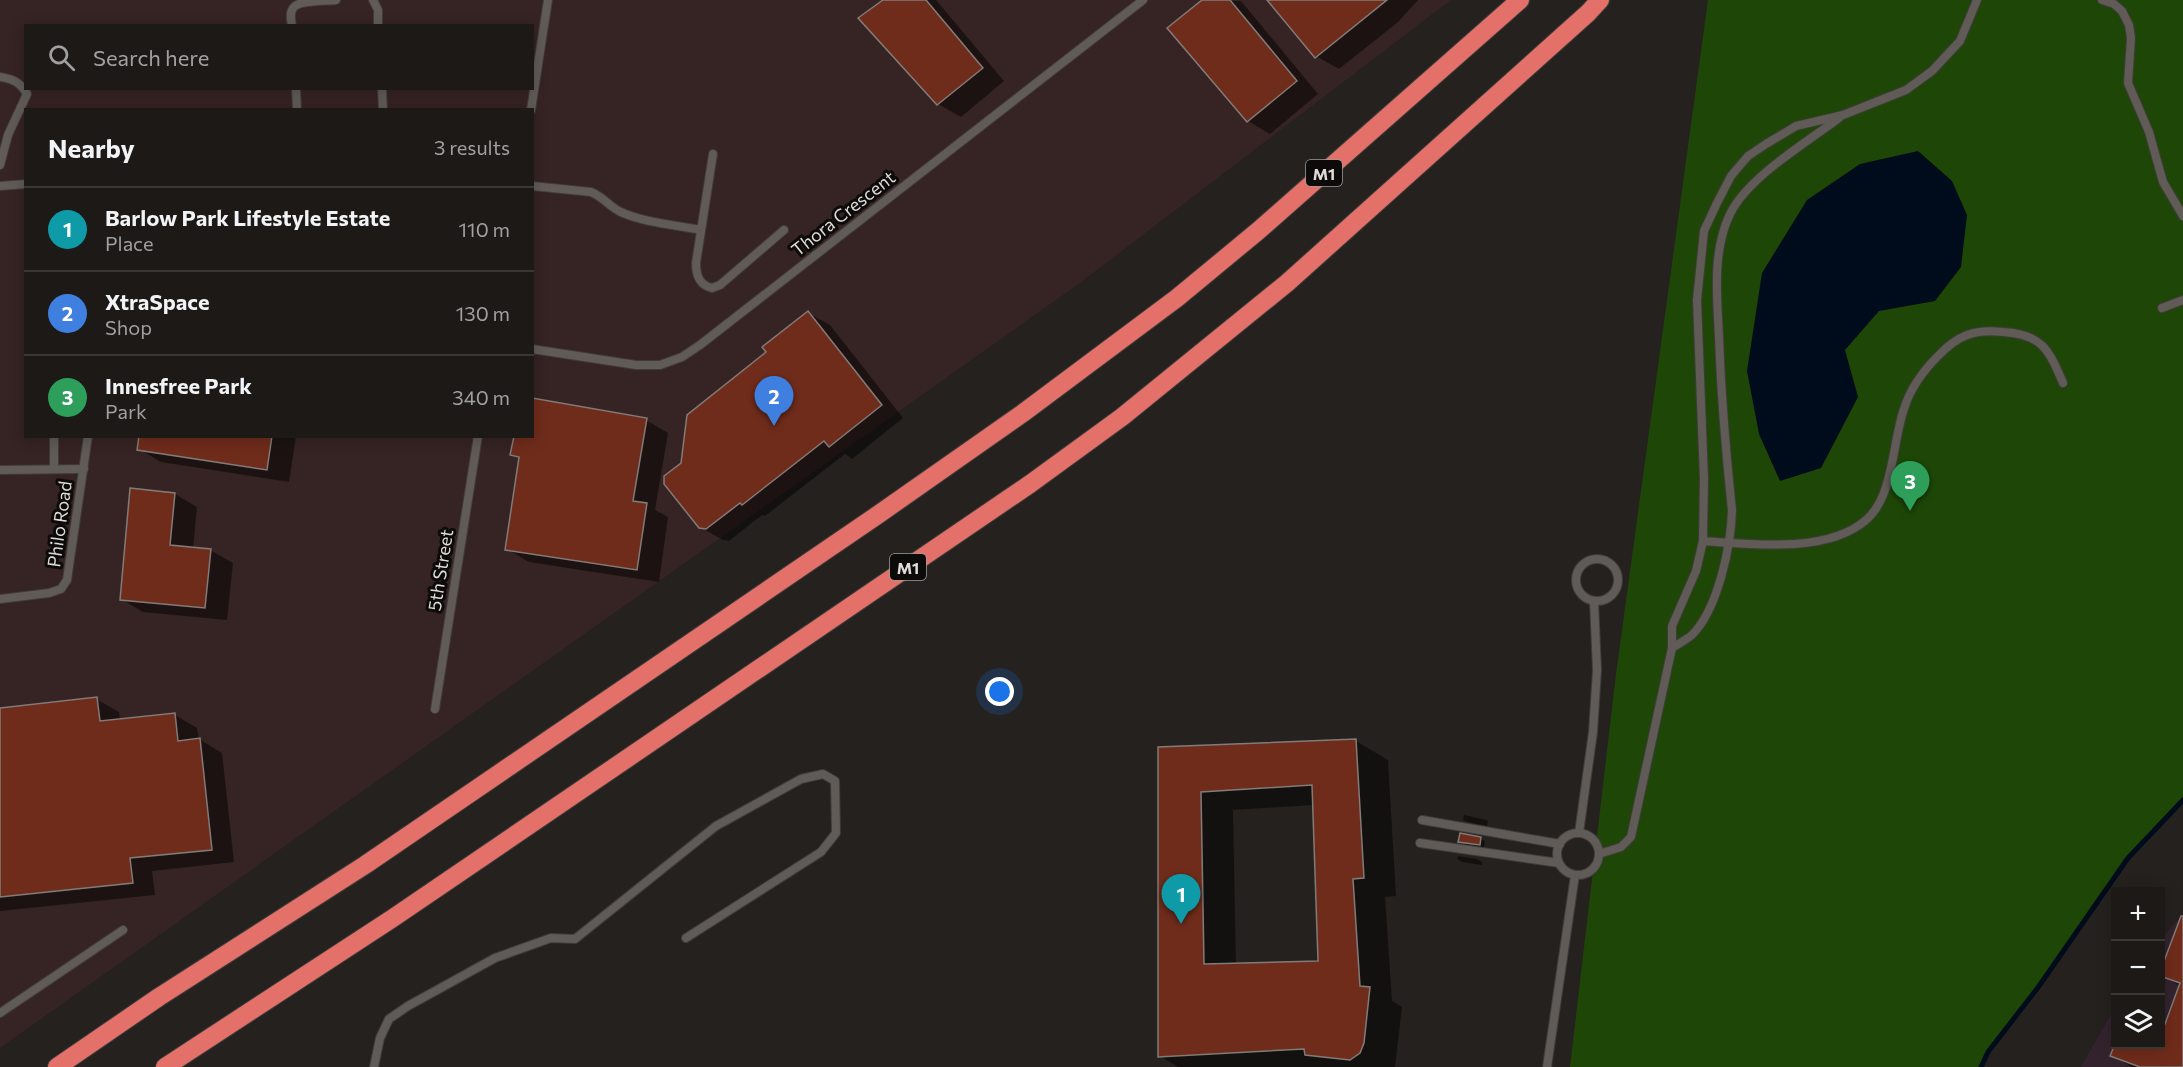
<!DOCTYPE html>
<html lang="en">
<head>
<meta charset="utf-8">
<style>
	body { margin:0; font-family:Commissioner,sans-serif; background:#292623; color:#f1f3f6 }
	.controls { position:absolute; right:18px; bottom:18px; display:grid; overflow:hidden; border-radius:0px; box-shadow:0 3px 15px #0003 }
	.controls button { width:54px; height:54px; display:grid; place-items:center; padding:0; border:0; border-bottom:2px solid #3a3835; background:#1c1916; color:#f1f3f6; font:30px sans-serif }
	.you { position:absolute; left:1000px; top:692px; width:21px; height:21px; margin:-15px; border:4px solid #fff; border-radius:50%; background:#1a73e8; box-shadow:0 0 0 9px #1a73e833 }
	.badge { display:grid; place-items:center; width:39px; height:39px; border-radius:50%; background:#2563eb; color:#fff; font-size:20px; font-weight:700 }
	.pin { position:absolute; translate:-50% -50px; filter:drop-shadow(0 2px 3px #0008) }
	.pin::after { content:''; position:absolute; top:32px; width:21px; height:18px; background:inherit; clip-path:polygon(0 0,100% 0,50% 100%) }
	.list { margin:0; padding:0; list-style:none }
	h2 { display:flex; justify-content:space-between; align-items:center; height:78px; margin:0; padding:0 24px; font-size:26px }
	h2 small { font-size:20px; font-weight:400; color:#a0a0a1 }
	.list li { display:grid; grid-template-columns:39px 1fr auto; gap:18px; align-items:center; box-sizing:border-box; height:84px; padding:0 24px; border-top:2px solid #3a3835 }
	.list b { display:block; font-size:22px; white-space:nowrap }
	.list p { margin:0; font-size:20px; white-space:nowrap; color:#a0a0a1 }
	.list em { font-size:20px; font-style:normal; color:#a0a0a1 }
	.icon { flex:none; width:33px; height:33px; fill:none; stroke:currentColor; stroke-width:2; stroke-linecap:round; stroke-linejoin:round }
	.map { position:relative; flex:none; width:2183px; height:1067px; overflow:hidden }
	.search { position:absolute; background:#1c1916; box-shadow:0 3px 15px #0003; left:24px; top:24px; width:510px; height:66px; display:flex; align-items:center; gap:15px; box-sizing:border-box; padding:0 21px; border-radius:0px; color:#a0a0a1; font-size:22px }
	.panel { position:absolute; background:#1c1916; box-shadow:0 3px 15px #0003; left:24px; top:108px; width:510px; height:330px; border-radius:0px }
	.map>svg:first-child { display:block }
	.commercial { fill:#33232d }
	.industrial { fill:#362323; fill-rule:evenodd }
	.green { fill:#1e4707 }
	.water { fill:#000b1b }
	.shadow { fill:#0007; fill-rule:evenodd }
	.lines { fill:none; stroke-linecap:round; stroke-linejoin:round }
	.stream { stroke:#000b1b; stroke-width:5 }
	.building { fill:#702c1b; stroke:#817b79; stroke-width:1.5; fill-rule:evenodd }
	.lane-casing { stroke:#403c3a; stroke-width:10 }
	.highway-casing { stroke:#403c3a; stroke-width:20 }
	.lane { stroke:#605b57; stroke-width:8 }
	.highway { stroke:#e3716a; stroke-width:18 }
	.labels { text-anchor:middle; dominant-baseline:central; stroke-width:6; stroke-linejoin:round; paint-order:stroke }
	.shield { fill:#0d0b09; stroke:#9f9d9b; stroke-width:1.5 }
	.shield-label { font-size:16px; font-weight:bold; fill:#dedbd9 }
	.street-label { font-size:18px; fill:#dedbd9; stroke:#0d0b09 }
</style>
</head>
<body>
<div class="map">
<svg width="2183" height="1067" viewBox="0 0 2183 1067">
	<rect width="100%" height="100%" fill="#25211e"/>
	<polygon class="commercial" points="2183,914 2183,1067 2081,1067 2115,1007 2116,1044 2160,1044 2161,939"/>
	<path class="industrial" d="M0 0H1451L1080 283 0 1048ZM26 26H532V88H26ZM26 110H532V436H26Z"/>
	<polygon class="green" points="1708,0 2183,0 2183,800 2128,858 2039,986 1988,1051 1981,1067 1570,1067 1616,674"/>
	<polygon class="water" points="1918,151 1952,181 1967,215 1961,267 1935,301 1879,311 1845,350 1858,397 1821,468 1780,481 1759,434 1747,371 1762,273 1807,200 1860,164"/>
	<g class="shadow">
		<polygon points="885,0 936,0 1004,81 961,117 938,104"/>
		<polygon points="1204,0 1241,1 1318,94 1270,134 1248,121"/>
		<polygon points="1269,0 1418,0 1398,22 1339,69 1316,56"/>
		<polygon points="808,313 830,325 903,418 852,459 845,454 765,516 762,515 729,541 723,540 700,527 683,463 768,353"/>
		<polygon points="646,420 668,433 655,510 668,517 659,582 529,562 507,549 520,459 512,454 532,436"/>
		<polygon points="141,436 296,436 289,482 161,462 139,449"/>
		<polygon points="175,494 197,507 193,549 210,550 233,563 227,620 143,612 121,599"/>
		<polygon points="96,699 119,712 120,720 175,715 197,728 199,739 222,753 234,862 152,871 155,895 0,911 0,709"/>
		<path d="M1356 741 1388 760 1396 896 1385 897 1392 1001 1402 1007 1395 1067H1178L1160 1056 1159 749ZM1314 805 1320 962 1236 965 1233 810Z"/>
		<polygon points="1464,815 1483,819 1488,821 1487,826 1468,822 1463,820"/>
		<polygon points="1480,838 1485,841 1484,847 1465,844 1460,841"/>
		<polygon points="1458,856 1477,859 1482,862 1482,865 1462,862 1457,859"/>
		<polygon points="2183,939 2183,1067 2132,1067 2112,1056 2160,1044 2180,986 2161,975"/>
	</g>
	<g class="lines">
		<polyline class="stream" points="1981,1067 1988,1052 2039,986 2128,858 2183,800"/>
	</g>
	<g class="building">
		<polygon points="883,0 926,0 983,68 937,105 858,18"/>
		<polygon points="1202,0 1230,0 1297,81 1247,122 1167,28"/>
		<polygon points="1267,0 1387,0 1315,58"/>
		<polygon points="808,311 882,405 829,447 824,441 742,505 740,503 706,529 699,528 664,484 664,476 681,463 687,415 766,352 762,347"/>
		<polygon points="532,398 647,418 633,501 647,503 637,570 505,550 519,457 510,455 514,436 532,436"/>
		<polygon points="139,436 272,436 267,470 137,450"/>
		<polygon points="130,488 175,493 170,545 211,549 205,608 120,600"/>
		<polygon points="97,697 100,721 175,713 178,741 200,738 212,850 130,858 133,883 0,897 0,708"/>
		<path d="M1356 739 1364 878 1353 879 1360 986 1370 987 1364 1043 1360 1053 1350 1060 1305 1055 1304 1049 1158 1057V747ZM1312 785 1318 961 1204 964 1201 792Z"/>
		<polygon points="1460,833 1481,837 1480,845 1458,842"/>
		<polygon points="2181,916 2183,916 2183,1067 2140,1067 2110,1056 2115,1044 2160,1044 2160,1022 2165,1024 2180,983 2160,976 2160,972"/>
	</g>
	<g class="lines">
		<g class="lane-casing">
			<g id="lane">
				<polyline points="373,0 378,10 378,26"/>
				<polyline points="2102,0 2114,4 2122,11 2129,25 2131,38 2128,83 2149,132 2163,182 2183,216"/>
				<path d="M292 26C291 20 289 12 294 7 300 0 327 1 336 0"/>
				<path d="M0 77C13 79 20 82 27 94L8 135 0 165"/>
				<polyline points="296,88 297,110"/>
				<polyline points="382,88 383,110"/>
				<polyline points="531,110 548,0"/>
				<path d="M713 154 696 263C696 275 699 285 712 288L720 285 784 230"/>
				<polyline points="0,186 26,184"/>
				<path d="M532 186 591 192C604 197 610 208 623 213 647 223 676 225 701 230"/>
				<polyline points="2162,308 2183,300"/>
				<polyline points="532,349 636,365 660,365 682,357 700,345 1143,0"/>
				<polyline points="54,468 54,436"/>
				<polyline points="0,470 84,469"/>
				<path d="M1703 541C1751 544 1827 554 1866 520 1894 496 1892 443 1904 409 1910 389 1923 371 1938 356 1958 335 1974 329 2003 332 2042 334 2049 350 2063 383"/>
				<circle cx="1597" cy="580" r="21"/>
				<polyline points="0,599 49,593 61,589 67,580 88,436"/>
				<path d="M1672 648C1678 644 1686 640 1692 635 1718 609 1731 546 1732 510 1726 453 1721 395 1719 336 1717 297 1712 251 1730 214 1748 177 1806 143 1839 118"/>
				<polyline points="435,709 478,436"/>
				<polyline points="1422,820 1560,844"/>
				<polyline points="1579,833 1593,732 1597,670 1594,601"/>
				<circle cx="1578" cy="854" r="21"/>
				<polyline points="1420,843 1559,863"/>
				<polyline points="1599,854 1621,847 1631,837 1672,648 1672,626 1696,571 1703,541 1704,479 1697,300 1704,231 1717,203 1731,176 1748,156 1766,144 1796,126 1843,115 1906,90 1932,71 1960,41 1977,0"/>
				<polyline points="0,1013 123,930"/>
				<polyline points="374,1067 380,1038 389,1019 408,1006 495,958 551,938 575,939 716,826 801,779 823,774 835,781 836,833 821,852 686,938"/>
				<polyline points="1547,1067 1575,875"/>
			</g>
		</g>
		<g class="highway-casing">
			<g id="highway">
				<polyline points="57,1067 159,997 365,865 879,514 1023,413 1177,298 1258,231 1520,0"/>
				<polyline points="165,1067 393,918 1030,484 1122,417 1287,283 1588,13 1600,0"/>
			</g>
		</g>
		<use href="#lane" class="lane"/>
		<use href="#highway" class="highway"/>
	</g>
	<g class="labels">
		<g class="shield">
			<rect x="1306" y="160" width="36" height="26" rx="4.5"/>
			<rect x="890" y="554" width="36" height="26" rx="4.5"/>
		</g>
		<g class="shield-label">
			<text x="1324" y="173">M1</text>
			<text x="908" y="567">M1</text>
		</g>
		<g class="street-label">
			<text transform="translate(843 213) rotate(-38)">Thora Crescent</text>
			<text transform="translate(59 524) rotate(-82)">Philo Road</text>
			<text transform="translate(440 570) rotate(-81)">5th Street</text>
		</g>
	</g>
</svg>
<div class="controls">
<button>+</button>
<button>−</button>
<button><svg class="icon" aria-label="layers" viewBox="0 0 24 24"><path d="M12 4l9 5-9 5-9-5zM3 14l9 5 9-5"/></svg></button>
</div>
<div class="you"></div>
<div class="pin badge" style="left:1181px;top:924px;background:#0f9aa8">1</div>
<div class="pin badge" style="left:774px;top:426px;background:#3f7fe0">2</div>
<div class="pin badge" style="left:1910px;top:511px;background:#2e9e5b">3</div>
<div class="search"><svg class="icon" aria-label="search" viewBox="0 0 24 24"><circle cx="10" cy="10" r="6"/><path d="M15 15l6 6"/></svg>Search here</div>
<section class="panel">
<h2>Nearby<small>3 results</small></h2>
<ul class="list">
<li><span class="badge" style="background:#0f9aa8">1</span><div><b>Barlow Park Lifestyle Estate</b><p>Place</p></div><em>110 m</em></li>
<li><span class="badge" style="background:#3f7fe0">2</span><div><b>XtraSpace</b><p>Shop</p></div><em>130 m</em></li>
<li><span class="badge" style="background:#2e9e5b">3</span><div><b>Innesfree Park</b><p>Park</p></div><em>340 m</em></li>
</ul>
</section>
</div>
</body>
</html>
